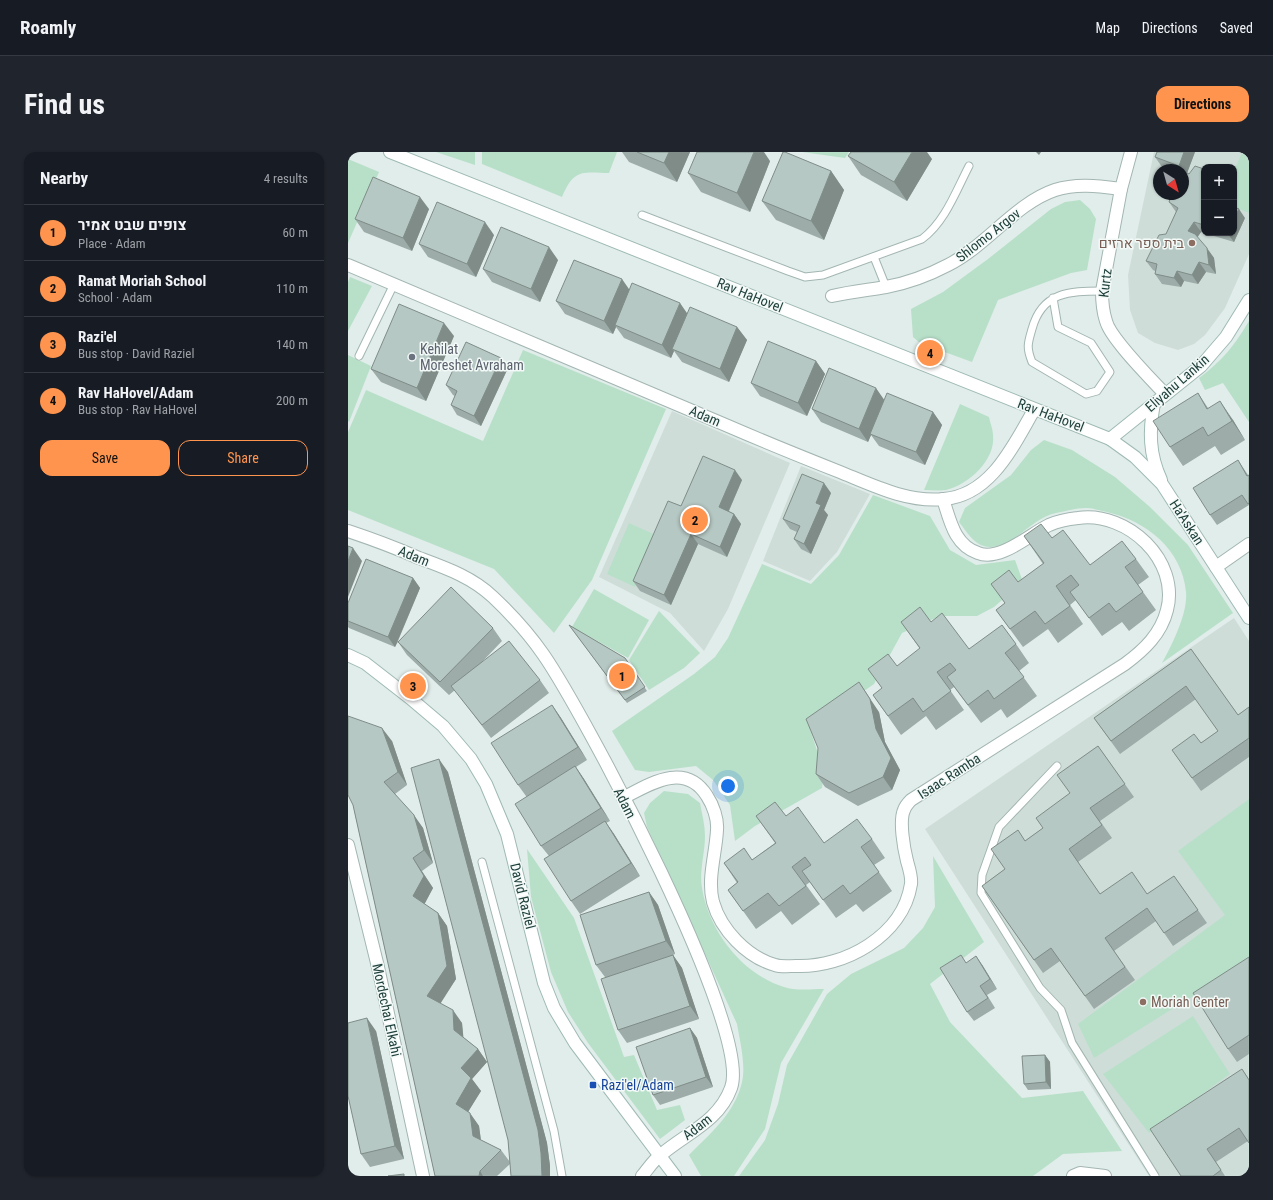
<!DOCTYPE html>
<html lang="en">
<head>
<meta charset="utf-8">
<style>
	body { margin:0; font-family:"Roboto Condensed",Heebo,sans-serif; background:#20242c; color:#f1f3f6 }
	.controls { position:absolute; right:12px; top:12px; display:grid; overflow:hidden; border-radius:8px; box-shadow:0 1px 3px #0004 }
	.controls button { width:36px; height:36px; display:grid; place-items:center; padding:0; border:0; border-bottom:1px solid #363941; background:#171b24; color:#f1f3f6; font:20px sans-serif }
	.compass { position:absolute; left:805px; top:12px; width:36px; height:36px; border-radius:50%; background:#171b24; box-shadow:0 1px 3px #0004; rotate:143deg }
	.you { position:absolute; left:380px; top:634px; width:14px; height:14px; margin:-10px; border:3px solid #fff; border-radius:50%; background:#1a73e8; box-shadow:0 0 0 6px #1a73e833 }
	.badge { display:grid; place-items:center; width:26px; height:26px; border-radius:50%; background:#fe944e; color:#111; font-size:13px; font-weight:700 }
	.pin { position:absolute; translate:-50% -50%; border:2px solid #fff; box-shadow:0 1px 4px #0006 }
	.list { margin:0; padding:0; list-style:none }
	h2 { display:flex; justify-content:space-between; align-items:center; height:52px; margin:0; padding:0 16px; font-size:17px }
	h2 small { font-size:13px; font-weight:400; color:#9ea1a6 }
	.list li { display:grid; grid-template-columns:26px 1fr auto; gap:12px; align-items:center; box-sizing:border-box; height:56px; padding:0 16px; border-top:1px solid #363941 }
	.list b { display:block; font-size:15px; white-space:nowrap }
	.list p { margin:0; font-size:13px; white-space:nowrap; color:#9ea1a6 }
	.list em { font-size:13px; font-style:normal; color:#9ea1a6 }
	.actions { display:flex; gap:8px; padding:12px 16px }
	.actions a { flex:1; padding:9px 0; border:1px solid #fe944e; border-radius:12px; text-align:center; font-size:14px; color:#fe944e }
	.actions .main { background:#fe944e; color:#111 }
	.map { position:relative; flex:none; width:901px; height:1024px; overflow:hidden; border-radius:12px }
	header { display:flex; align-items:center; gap:24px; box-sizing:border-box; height:56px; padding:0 20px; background:#171b24; border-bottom:1px solid #363941 }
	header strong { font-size:19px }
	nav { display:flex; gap:22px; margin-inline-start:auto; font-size:14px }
	.intro { display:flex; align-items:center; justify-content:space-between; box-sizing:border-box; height:96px; padding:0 24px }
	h1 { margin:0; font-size:28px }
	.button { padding:10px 18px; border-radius:12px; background:#fe944e; color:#111; font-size:14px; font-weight:700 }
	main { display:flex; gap:24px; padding:0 24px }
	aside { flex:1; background:#171b24; border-radius:12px; box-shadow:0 1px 3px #0004 }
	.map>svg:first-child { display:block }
	.built { fill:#cfddd9; fill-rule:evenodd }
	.green { fill:#b8e0c9 }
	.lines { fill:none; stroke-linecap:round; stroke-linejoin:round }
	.lane-casing { stroke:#a3b6b2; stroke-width:9 }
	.street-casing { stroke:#a3b6b2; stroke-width:14 }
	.secondary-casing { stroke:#9fbab4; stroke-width:14 }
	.lane { stroke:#fff; stroke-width:7 }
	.street { stroke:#fff; stroke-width:12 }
	.secondary { stroke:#fff; stroke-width:12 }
	.wall { fill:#9daca8 }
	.shaded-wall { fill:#7f8c88 }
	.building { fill:#b6c8c3; stroke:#7f8c88 }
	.education-dot { fill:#8d6e63; stroke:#f2f9f7; stroke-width:1.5 }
	.worship-dot { fill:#6b7280; stroke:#f2f9f7; stroke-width:1.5 }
	.transit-dot { fill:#1a4fb4; stroke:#f2f9f7; stroke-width:1.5 }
	.labels { text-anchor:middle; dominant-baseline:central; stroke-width:3; stroke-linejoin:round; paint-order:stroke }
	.street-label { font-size:14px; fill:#20403c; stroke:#f2f9f7 }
	.education-label { font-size:14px; fill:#785e54; stroke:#f2f9f7; text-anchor:end }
	.worship-label { font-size:14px; fill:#5b616d; stroke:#f2f9f7; text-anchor:start }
	.transit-label { font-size:14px; fill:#164399; stroke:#f2f9f7; text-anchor:start }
</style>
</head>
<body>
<header>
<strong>Roamly</strong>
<nav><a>Map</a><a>Directions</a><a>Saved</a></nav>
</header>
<div class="intro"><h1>Find us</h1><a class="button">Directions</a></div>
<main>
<aside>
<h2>Nearby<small>4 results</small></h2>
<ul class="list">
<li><span class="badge">1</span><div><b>צופים שבט אמיר</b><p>Place · Adam</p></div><em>60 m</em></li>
<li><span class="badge">2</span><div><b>Ramat Moriah School</b><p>School · Adam</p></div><em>110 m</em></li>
<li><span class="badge">3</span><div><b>Razi'el</b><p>Bus stop · David Raziel</p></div><em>140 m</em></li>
<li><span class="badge">4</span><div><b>Rav HaHovel/Adam</b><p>Bus stop · Rav HaHovel</p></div><em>200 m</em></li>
</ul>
<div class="actions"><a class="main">Save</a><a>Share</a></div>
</aside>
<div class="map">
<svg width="901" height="1024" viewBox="0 0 901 1024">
	<rect width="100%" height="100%" fill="#e1edea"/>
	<g class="built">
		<path d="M806 0H901V102L877 156 857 183 846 192 830 198 807 191 790 181 782 158 780 123ZM856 15H886V81H856ZM811 18H835V42H811Z"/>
		<polygon points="324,259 442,311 380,457 356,499 322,461 251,425"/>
		<polygon points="453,314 522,342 489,400 462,429 415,409"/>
		<polygon points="886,466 901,489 901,1024 801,1024 577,677"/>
	</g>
	<g class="green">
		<polygon points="88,0 127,0 127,13"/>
		<path d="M134 0H269L261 21C233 20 226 17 214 45L134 12Z"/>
		<polygon points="454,0 501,0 497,6"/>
		<polygon points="894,0 901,0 901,61 886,55 886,19"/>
		<polygon points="0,7 31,20 0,91"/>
		<polygon points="732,48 742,57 748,67 739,118 723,121 650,148 624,210 572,191 565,185 563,157 595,140 640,107 703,57 717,50"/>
		<polygon points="2,125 24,134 0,179 0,130"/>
		<path d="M901 169V270L875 231 857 238 851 226C875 208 886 194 901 169Z"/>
		<polygon points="175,198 318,257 244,428 206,481 146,417 0,358 0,280 18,238 135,289"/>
		<polygon points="0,203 23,214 1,270 0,269"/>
		<path d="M612 252 641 265C642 271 645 277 645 283 648 308 620 333 598 338 591 339 583 338 576 338Z"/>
		<path d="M696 288 724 298 767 325 802 355 840 393 885 461 814 511C824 493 840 461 838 440 834 397 798 369 759 360 753 359 745 356 738 356 729 356 718 359 708 361 684 366 668 393 643 395 628 396 619 380 611 370L617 356 663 323 683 298Z"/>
		<polygon points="525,343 582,364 602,398 628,413 667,408 675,430 646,455 629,464 592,464 554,481 526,532 462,577 476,620 474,636 407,674 387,689 382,653 365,628 348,614 301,620 287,618 264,579 346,522 367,505 380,486 414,412 463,432 491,403"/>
		<polygon points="281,371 310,384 287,435 259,422"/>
		<polygon points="246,437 301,468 280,506 224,475"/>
		<polygon points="311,459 352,501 336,516 301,538 281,508"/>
		<path d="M316 639 340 642 352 651C354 662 357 673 357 684 357 701 351 720 354 736 361 779 394 822 436 835 447 839 464 837 476 837L433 911 417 977 386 1024H353L341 1003C362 982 387 961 394 930 398 914 392 889 389 872L299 675 296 661 302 651Z"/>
		<polygon points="901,647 901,809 746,906 730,872 877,763 830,699"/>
		<polygon points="179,697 226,766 276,905 286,903 309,958 332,953 337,968 312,987 240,891 220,860 203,820 183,745"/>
		<polygon points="585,704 636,790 582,832 602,870 674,946 735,939 774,999 715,1002 685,1024 391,1024 417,988 430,952 439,913 479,842 503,822 556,796 575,776 587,755"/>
		<polygon points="845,864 882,922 801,981 755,922"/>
	</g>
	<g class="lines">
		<g class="lane-casing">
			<g id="lane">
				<path d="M294 63 440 119 457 125 475 123 574 87C597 70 608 39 621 14"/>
				<polyline points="526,105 538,135"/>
				<path d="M705 146 710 175 743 191 762 220 749 239 738 242 684 210C678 195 680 191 684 177 694 140 721 139 754 139"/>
				<polyline points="11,204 46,132"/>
				<polyline points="709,614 651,675 634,723 633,741 692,836 713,858 724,891 807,1024"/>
				<polyline points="134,710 206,979 214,1024"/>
			</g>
		</g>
		<g class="street-casing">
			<g id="street">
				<path d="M783 0 773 37 754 139C754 149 755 160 758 169 762 186 803 227 817 242"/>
				<path d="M0 113C127 167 253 220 380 274 417 290 454 305 492 320 524 333 560 351 596 347 643 343 665 294 686 258"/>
				<path d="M484 144C502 140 520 138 538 135 560 131 581 123 600 113 638 94 668 51 707 38 729 31 750 34 773 37"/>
				<path d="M0 379C24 387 48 396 71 406 98 416 124 425 145 445 163 462 181 482 195 502 236 561 405 878 383 936 371 969 339 981 314 1002 306 1007 300 1017 294 1024"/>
				<polyline points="868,415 901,392"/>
				<path d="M275 646C302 632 337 609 359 644 365 653 370 667 369 678 368 701 359 727 365 750 373 778 399 805 427 813 433 815 441 814 448 814 496 816 555 784 563 732 564 725 561 716 559 709 556 697 551 669 556 658 557 655 560 651 563 648L777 512C796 498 813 482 819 458 832 409 780 359 730 366 721 367 710 369 701 373 682 382 652 410 630 401 606 393 602 368 595 347"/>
				<polyline points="0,693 30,815 75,1024"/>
				<polyline points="725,1024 732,1021 757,1024"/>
			</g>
		</g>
		<g class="secondary-casing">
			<g id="secondary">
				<polyline points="42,0 762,287 787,305 814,332 901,466"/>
				<path d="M806 251C801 279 801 302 813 328"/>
				<polyline points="762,287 853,214 878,185 901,148"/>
				<polyline points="0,503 17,511 62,546 95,574 123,607 138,632 159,682 196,831 206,856 227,891 327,1024"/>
			</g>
		</g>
		<use href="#lane" class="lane"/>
		<use href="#street" class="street"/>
		<use href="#secondary" class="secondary"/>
	</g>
	<g class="wall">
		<polygon points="274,0 342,0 329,30 281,10"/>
		<polygon points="847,0 839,21 841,22 856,17 856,81 853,80 849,85 866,106 868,122 858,120 850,132 836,129 833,135 814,132 807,122 807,119 805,118 798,109 818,82 828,60 821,50 835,18 821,18 814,15 807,5"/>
		<polygon points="500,4 584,7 559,49 513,23"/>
		<polygon points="422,9 402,60 353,40 340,21"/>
		<polygon points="483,19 496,38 476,88 428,68 414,49"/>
		<polygon points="81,57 64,99 16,80 7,67"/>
		<polygon points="897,66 886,90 856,81 886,81"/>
		<polygon points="146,83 128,125 80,105 71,92"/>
		<polygon points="210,108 192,150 144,130 135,117"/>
		<polygon points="281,138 339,162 389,175 399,188 381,230 334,210 326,199 323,206 276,186 268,175 265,182 217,162 208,149"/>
		<polygon points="106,184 78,249 33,230 23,217"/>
		<polygon points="468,209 477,222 459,264 412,244 403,231"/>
		<polygon points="160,216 133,274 109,263 103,253 107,244 105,243 98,233"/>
		<polygon points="850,241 860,256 885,268 897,288 873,303 867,294 835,314 822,295"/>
		<polygon points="536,248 585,260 594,273 577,313 531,294 523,283 520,290 473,270 464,257"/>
		<polygon points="890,308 900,323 901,323 901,353 869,373 862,363"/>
		<polygon points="394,328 381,359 386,362 393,372 379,405 350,392 323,453 292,439 285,429 333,354"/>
		<polygon points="483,341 476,358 480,363 463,402 453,397 446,387 449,380 442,377 435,367"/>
		<polygon points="676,384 704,386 742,413 788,407 801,425 790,433 808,458 781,479 774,470 754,484 728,448 722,453 735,472 710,491 700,477 675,495 648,458 657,451 643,432 670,430 695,412"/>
		<polygon points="65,426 72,436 50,489 145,476 154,489 133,511 192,528 201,541 143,586 107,538 101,543 59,503 50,490 47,495 1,476 0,475 0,451"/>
		<polygon points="553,470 583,470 621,497 668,492 681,511 671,519 689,544 659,566 653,557 633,571 606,535 602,538 616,558 588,578 578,564 553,583 525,543 534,536 520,517 549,514 572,497"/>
		<polygon points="221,473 277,506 299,539 279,551"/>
		<polygon points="843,497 890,563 901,555 901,605 853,639 824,598 853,591 870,579 848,547 772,602 746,566"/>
		<polygon points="204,553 213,566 239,608 228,615 236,627 262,669 258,671 266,682 292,724 232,762 223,749 201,704 193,694 178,644 170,633"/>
		<polygon points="531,560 537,590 552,618 544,638 510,654 477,635 468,622"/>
		<polygon points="44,589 59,633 47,642 75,676 85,711 74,719 85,736 76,752 90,761 99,774 108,827 92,851 114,871 115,885 130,897 139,910 124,927 133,939 120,959 131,974 133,988 153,998 162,1010 160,988 100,620 199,991 202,1014 202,1024 163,1024 162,1012 149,1024 87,1024 5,653"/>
		<polygon points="750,594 786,645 752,669 764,686 730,710 752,742 799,742 826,724 859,771 825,794 808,769 766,799 787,828 746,857 712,809 695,821 634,734 657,717 677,689 695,676 722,641"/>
		<polygon points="408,664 438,664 476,691 524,687 537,706 526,713 544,739 515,760 508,752 488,766 462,730 458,733 472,752 444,773 433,759 408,777 380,738 389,731 376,711 404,708 427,691"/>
		<polygon points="301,740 310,753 327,802 325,803 334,816 351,867 279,891 270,878 257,825 248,813"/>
		<polygon points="628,804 649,837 639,843 647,856 626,869 619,860"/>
		<polygon points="901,805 901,902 889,910 880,897"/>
		<polygon points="342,876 349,886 365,935 312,953 305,943"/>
		<polygon points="28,879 56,1007 22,1015 13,1002"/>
		<polygon points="697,903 702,910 703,937 680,938 676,932"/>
		<polygon points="894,917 901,927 901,991 900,989 868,1010 877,1024 833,1024"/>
	</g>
	<g class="shaded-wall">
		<polygon points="321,0 342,0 329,30 316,11"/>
		<polygon points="406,0 416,0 422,9 402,60 389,41"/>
		<polygon points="564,0 579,0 584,7 559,49 546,30"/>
		<polygon points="688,0 693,0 691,3"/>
		<polygon points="836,0 847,0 838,24 835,21 835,18 833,18 831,14"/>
		<polygon points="483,19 496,38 476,88 463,69"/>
		<polygon points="72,45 81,57 64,99 55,86"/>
		<polygon points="891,57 897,66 886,90 879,81 886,81 886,66"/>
		<polygon points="137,70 146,83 128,125 119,112"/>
		<polygon points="846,70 853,80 847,89 840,79"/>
		<polygon points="201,95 210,108 192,150 183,137"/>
		<polygon points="859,96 866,106 868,122 861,113"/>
		<polygon points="851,110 858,120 850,132 844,123"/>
		<polygon points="829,119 836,129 833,135 826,126"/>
		<polygon points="274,127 283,140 267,173 268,175 265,182 256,169"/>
		<polygon points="332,151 341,164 324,197 326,199 323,206 314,193"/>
		<polygon points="96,171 106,184 78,249 69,236"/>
		<polygon points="389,175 399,188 381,230 372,217"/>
		<polygon points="153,206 160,216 133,274 126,264"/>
		<polygon points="468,209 477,222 459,264 450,251"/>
		<polygon points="528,236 537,249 522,282 523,283 520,290 511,277"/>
		<polygon points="872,249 885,268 897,288 884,269"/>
		<polygon points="585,260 594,273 577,313 568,300"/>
		<polygon points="387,318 394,328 378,365 371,355"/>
		<polygon points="476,331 483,341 476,358 480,363 463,402 456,392 468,351"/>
		<polygon points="386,362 393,372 379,405 372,395"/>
		<polygon points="343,382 350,392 323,453 316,443"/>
		<polygon points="5,396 14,409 0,445 0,409"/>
		<polygon points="65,426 72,436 47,495 40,485"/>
		<polygon points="511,530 531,560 537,590 552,618 544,638 535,625 528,577"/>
		<polygon points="204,553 213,566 239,608 230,595"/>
		<polygon points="34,576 44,589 59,633 50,620"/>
		<polygon points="91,607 100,620 199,991 202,1014 202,1024 194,1024"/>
		<polygon points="227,614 236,627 262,669 253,656"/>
		<polygon points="66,663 75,676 85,711 76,698"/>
		<polygon points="257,669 266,682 292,724 283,711"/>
		<polygon points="65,706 85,736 74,757 65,744"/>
		<polygon points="301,740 310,753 327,802 318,789"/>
		<polygon points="90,761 99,774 108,827 89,857 79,844"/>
		<polygon points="325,803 334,816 351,867 342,854"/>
		<polygon points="628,804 635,814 649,837 642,827"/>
		<polygon points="105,858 114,871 116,891 106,878"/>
		<polygon points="19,866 28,879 56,1007 47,994"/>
		<polygon points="342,876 349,886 365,935 358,925"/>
		<polygon points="130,897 139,910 124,927 133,939 117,965 108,952 113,916"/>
		<polygon points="697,903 702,910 703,937 698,930"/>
		<polygon points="122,961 131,974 134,997 125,984"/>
		<polygon points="132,1019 135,1024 131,1024"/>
	</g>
	<g class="building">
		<polygon points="289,0 321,0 316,11"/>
		<polygon points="349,0 406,0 389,41 340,21"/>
		<polygon points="435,0 437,0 483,19 463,69 414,49"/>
		<polygon points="503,0 564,0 546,30 500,4"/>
		<polygon points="809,0 836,0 831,14 807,5"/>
		<polygon points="847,14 856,17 856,73 846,70 840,79 847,82 859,96 861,113 851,110 844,123 829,119 826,126 807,122 809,112 798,109 811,83 818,82 830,56 821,50 824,42 835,42 835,19 841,22"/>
		<polygon points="25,25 72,45 55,86 7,67"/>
		<polygon points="89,50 137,70 119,112 71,92"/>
		<polygon points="886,55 891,57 886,66"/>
		<polygon points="153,75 201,95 183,137 135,117"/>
		<polygon points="226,108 274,127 256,169 208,149"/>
		<polygon points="284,131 332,151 314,193 267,173"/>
		<polygon points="51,152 96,171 69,236 23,217"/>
		<polygon points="342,155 389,175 372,217 324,197"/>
		<polygon points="420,189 468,209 450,251 403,231"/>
		<polygon points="118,190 153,206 126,264 103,253 109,239 98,233"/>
		<polygon points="481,216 528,236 511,277 464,257"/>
		<polygon points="539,241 585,260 568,300 522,282"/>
		<polygon points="850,241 859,257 872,249 884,269 860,284 855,275 822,295 805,269"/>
		<polygon points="355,304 387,318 371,355 386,362 372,395 343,382 316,443 285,429 320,349 333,354"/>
		<polygon points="890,308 899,324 901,323 901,351 900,352 894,343 862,363 845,336"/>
		<polygon points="454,322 476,331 468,351 473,353 456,392 446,387 452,374 435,367"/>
		<polygon points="693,372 704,386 715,378 742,413 774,389 788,407 777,415 795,440 768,460 761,451 741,466 722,440 731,433 723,423 708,434 722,454 697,472 687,459 662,477 648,458 657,451 643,432 661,418 670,430 696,411 676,384"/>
		<polygon points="0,394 5,396 0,409"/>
		<polygon points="18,407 65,426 40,485 0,469 0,451"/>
		<polygon points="103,435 145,476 92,530 50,490"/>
		<polygon points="572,455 583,470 594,461 621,497 654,473 668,492 657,501 676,525 646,547 640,538 620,553 599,525 608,518 602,511 589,520 603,539 575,560 565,546 540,564 525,543 534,536 520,517 540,502 549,514 572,496 553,470"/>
		<polygon points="221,473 277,506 297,535 277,548"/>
		<polygon points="161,489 192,528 134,573 103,534"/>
		<polygon points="843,497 890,563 901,555 901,586 844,626 824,598 846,582 853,591 870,579 838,534 763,589 746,566"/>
		<polygon points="511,530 522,547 528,577 543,606 535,625 501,641 468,622 470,596 458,567"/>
		<polygon points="204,553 230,595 170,633 143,591"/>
		<polygon points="0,564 34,576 50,620 36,630 66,663 76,698 65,706 76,724 65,744 90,761 99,814 79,844 105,858 106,878 130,897 113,916 123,926 108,952 122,961 125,984 153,998 132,1019 131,1024 87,1024 5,653 0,643"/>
		<polygon points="750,594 777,632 742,656 754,673 721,697 752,742 784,720 799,742 826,724 850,758 816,781 799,756 757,786 777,815 737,844 703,796 686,808 634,734 657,717 643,697 670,678 677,689 695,676 688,666 722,641 709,623"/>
		<polygon points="91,607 190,978 193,1001 194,1024 163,1024 160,988 63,616"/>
		<polygon points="227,614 253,656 193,694 167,652"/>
		<polygon points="427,650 438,664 450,655 476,691 509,667 524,687 513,695 531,720 502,742 495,733 475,748 454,719 463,713 457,705 444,715 458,734 431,754 420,741 395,759 380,738 390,730 376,711 396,696 404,708 428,691 408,664"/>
		<polygon points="257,669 283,711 223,749 196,707"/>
		<polygon points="301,740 318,789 248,813 232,763"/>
		<polygon points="325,803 342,854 270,878 253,827"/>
		<polygon points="613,803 618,811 628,804 642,827 632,834 640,846 619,860 592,816"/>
		<polygon points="901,805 901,883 880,897 845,841"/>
		<polygon points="19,866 47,994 13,1002 0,944 0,871"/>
		<polygon points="342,876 358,925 305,943 288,895"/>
		<polygon points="697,903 698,930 676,932 674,904"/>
		<polygon points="894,917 901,928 901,991 891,976 859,997 873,1018 865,1024 833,1024 802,977"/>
		<polygon points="56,1022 56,1024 40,1024"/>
	</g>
	<g class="education-dot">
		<circle cx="844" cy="91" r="4"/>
		<circle cx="795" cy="850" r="4"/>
	</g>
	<circle class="worship-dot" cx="64" cy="205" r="4"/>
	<rect class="transit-dot" x="241" y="929" width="8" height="8" rx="2"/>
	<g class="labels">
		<g class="street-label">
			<text transform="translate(640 83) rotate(-38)">Shlomo Argov</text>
			<text transform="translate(757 131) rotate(-83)">Kurtz</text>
			<text transform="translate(402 143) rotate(22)">Rav HaHovel</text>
			<text transform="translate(829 231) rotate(-41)">Eliyahu Lankin</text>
			<text transform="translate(703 263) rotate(21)">Rav HaHovel</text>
			<text transform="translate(357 264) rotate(23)">Adam</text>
			<text transform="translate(839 370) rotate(57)">Ha'Askan</text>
			<text transform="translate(66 404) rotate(22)">Adam</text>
			<text transform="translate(601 624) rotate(-33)">Isaac Ramba</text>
			<text transform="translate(277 651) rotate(63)">Adam</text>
			<text transform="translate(175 744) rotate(76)">David Raziel</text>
			<text transform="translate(39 858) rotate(78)">Mordechai Elkahi</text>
			<text transform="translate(349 975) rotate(-38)">Adam</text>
		</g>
		<g class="education-label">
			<text x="836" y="91">בית ספר ארזים</text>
			<text x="803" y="850" text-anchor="start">Moriah Center</text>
		</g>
		<g class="worship-label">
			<text x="72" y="197">Kehilat<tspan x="72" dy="16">Moreshet Avraham</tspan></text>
		</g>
		<g class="transit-label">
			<text x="253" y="933">Razi'el/Adam</text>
		</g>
	</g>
</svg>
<div class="controls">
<button>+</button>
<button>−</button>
</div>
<svg class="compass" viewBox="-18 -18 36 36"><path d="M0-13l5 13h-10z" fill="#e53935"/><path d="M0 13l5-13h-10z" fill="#9ea1a6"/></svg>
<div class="you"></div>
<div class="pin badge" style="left:274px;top:524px">1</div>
<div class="pin badge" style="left:347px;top:368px">2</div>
<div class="pin badge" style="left:65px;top:534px">3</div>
<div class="pin badge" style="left:582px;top:201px">4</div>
</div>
</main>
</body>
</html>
